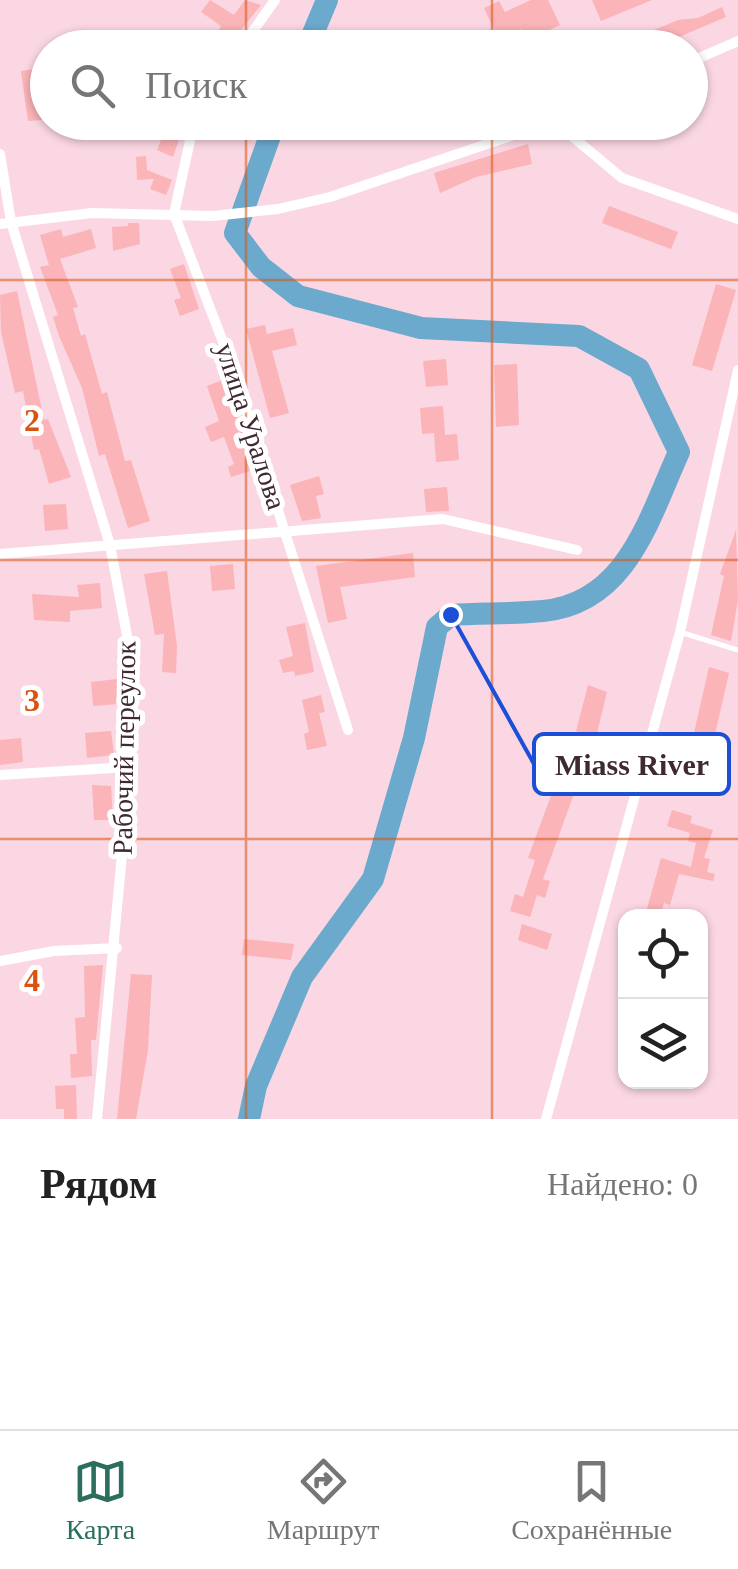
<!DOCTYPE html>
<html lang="ru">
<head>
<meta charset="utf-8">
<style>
	body { margin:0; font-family:Georgia,serif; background:#f2f2f2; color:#222 }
	.controls { position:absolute; right:30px; bottom:30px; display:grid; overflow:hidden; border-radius:20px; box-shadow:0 2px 8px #0004 }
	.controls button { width:90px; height:90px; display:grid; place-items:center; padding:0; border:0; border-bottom:2px solid #e0e0e0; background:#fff; color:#222; font:50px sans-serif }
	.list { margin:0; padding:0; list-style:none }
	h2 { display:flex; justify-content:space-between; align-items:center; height:130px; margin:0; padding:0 40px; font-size:42px }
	h2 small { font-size:32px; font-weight:400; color:#767676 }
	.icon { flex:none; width:55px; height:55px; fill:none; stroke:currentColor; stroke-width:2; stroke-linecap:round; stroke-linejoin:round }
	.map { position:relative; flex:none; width:738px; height:1119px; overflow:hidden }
	.search { position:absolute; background:#fff; box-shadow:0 2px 8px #0004; left:30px; right:30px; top:30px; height:110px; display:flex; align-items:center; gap:25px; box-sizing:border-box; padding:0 35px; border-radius:55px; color:#767676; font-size:38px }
	.sheet { height:310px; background:#fff }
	nav { display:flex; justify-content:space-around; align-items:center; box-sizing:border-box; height:140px; border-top:2px solid #e0e0e0; background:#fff; font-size:28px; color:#767676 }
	nav a { display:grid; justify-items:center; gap:5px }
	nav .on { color:#2b6d5e }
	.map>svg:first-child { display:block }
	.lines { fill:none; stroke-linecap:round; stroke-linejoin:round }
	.river { stroke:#6ba9cd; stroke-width:22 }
	.building { fill:#fbb4b8 }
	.service { stroke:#fff; stroke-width:5 }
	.minor { stroke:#fff; stroke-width:10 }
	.grid { fill:none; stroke:#d75410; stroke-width:2.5; stroke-opacity:0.55 }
	.labels { text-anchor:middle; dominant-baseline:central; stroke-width:10; stroke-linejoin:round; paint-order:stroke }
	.street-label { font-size:28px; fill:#402a32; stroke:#fff }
	.grid-label { font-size:32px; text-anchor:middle; font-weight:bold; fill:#d75410; stroke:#fff; stroke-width:10; stroke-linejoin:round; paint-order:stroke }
	.leader { fill:none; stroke:#1d4ed8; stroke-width:4 }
	.callout-dot { fill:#1d4ed8; stroke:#fff; stroke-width:4 }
	.callout { fill:#fff; stroke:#1d4ed8; stroke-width:4 }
	.callout-label { font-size:30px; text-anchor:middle; font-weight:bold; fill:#402a32 }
</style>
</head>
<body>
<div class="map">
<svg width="738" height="1119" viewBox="0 0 738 1119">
	<rect width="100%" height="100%" fill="#fad7e3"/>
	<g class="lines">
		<g class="river">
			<polyline points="307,48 327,0"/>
			<path d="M249 1119 256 1086 302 977 373 879 414 738 437 627 451 615C481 613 512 614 543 611 627 603 649 518 679 452L639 369 579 336 421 328 298 296 261 267 235 233 275 122"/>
		</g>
	</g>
	<g class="building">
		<polygon points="210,0 234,15 245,0 261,5 227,48 208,48 221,26 201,12"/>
		<polygon points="531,0 548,0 560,25 526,41 521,29 499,40 484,8 499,1 505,12"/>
		<polygon points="592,0 652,0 601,21"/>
		<polygon points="722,7 726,17 653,48 628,48 624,37 639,31 640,36 678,20 698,18"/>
		<polygon points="35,69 42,120 28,121 21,71"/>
		<polygon points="168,122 185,122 173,157 157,150"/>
		<polygon points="528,144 532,164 476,177 440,193 434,173"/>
		<polygon points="146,156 147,170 172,180 166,195 150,189 154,179 137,180 136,157"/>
		<polygon points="609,206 678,232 671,249 602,223"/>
		<polygon points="128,223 139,223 140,244 113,251 112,227 128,226"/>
		<polygon points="61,229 63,237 91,229 96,248 60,259 78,307 73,308 81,336 85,334 102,394 107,392 125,461 131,460 150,521 128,528 105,454 99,456 82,388 59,336 53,317 58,315 40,267 49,265 40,235"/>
		<polygon points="184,264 199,309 180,316 174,300 181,298 170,269"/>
		<polygon points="716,284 736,290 712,371 692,365"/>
		<polygon points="17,291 44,420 48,419 71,477 49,484 39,449 34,450 23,391 15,393 1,332 0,295"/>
		<polygon points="265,325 267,334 293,328 297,345 272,351 289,413 270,418 246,329"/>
		<polygon points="446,359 448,385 426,387 423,361"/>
		<polygon points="517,364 519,425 496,427 494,365"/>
		<polygon points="225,379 250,453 244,455 250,471 231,477 228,467 234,464 224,437 211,442 205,427 219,421 207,386"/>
		<polygon points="443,406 445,435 457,434 459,460 436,462 434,433 422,434 420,408"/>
		<polygon points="319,476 324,494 316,496 321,518 302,521 290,485"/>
		<polygon points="447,487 449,511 426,512 424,489"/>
		<polygon points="66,504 68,529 45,531 43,505"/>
		<polygon points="736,530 738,600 731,641 711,635 724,576 720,574"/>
		<polygon points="413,553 415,577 340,587 347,619 328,623 316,566"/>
		<polygon points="233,564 235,589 212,591 210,566"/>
		<polygon points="167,571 177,646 176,673 162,672 164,634 155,635 144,574"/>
		<polygon points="100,583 102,608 70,611 70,622 34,620 32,594 79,597 77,585"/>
		<polygon points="305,623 314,672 295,676 294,671 283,673 279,660 293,656 286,627"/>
		<polygon points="709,667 729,673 713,743 693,737"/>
		<polygon points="117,679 119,704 93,706 91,682"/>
		<polygon points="588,685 607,692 596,737 576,731"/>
		<polygon points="321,695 325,712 319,713 327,746 307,750 304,734 309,732 302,700"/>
		<polygon points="111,731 114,755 87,758 85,733"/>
		<polygon points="21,738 23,762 0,765 0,740"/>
		<polygon points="563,763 583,769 543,879 550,881 545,898 537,895 530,917 510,911 515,894 523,897 535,860 528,858"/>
		<polygon points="92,785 111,786 113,820 94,820"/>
		<polygon points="672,810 692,816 690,823 713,830 704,858 710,859 707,872 715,874 713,881 679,874 670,905 664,903 660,916 645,916 661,858 691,867 696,843 688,841 690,833 667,826"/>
		<polygon points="522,924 552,934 547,950 518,940"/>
		<polygon points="244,939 294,944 291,960 242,955"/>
		<polygon points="103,965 96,1040 91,1040 92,1076 71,1078 70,1054 77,1054 75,1018 85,1017 84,966"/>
		<polygon points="131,974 152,975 148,1050 136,1119 117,1119"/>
		<polygon points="76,1085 77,1119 64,1119 64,1109 56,1109 55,1086"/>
	</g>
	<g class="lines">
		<polyline class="service" points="680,632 738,650"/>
		<g class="minor">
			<polyline points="241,48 275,0"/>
			<polyline points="690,62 738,41"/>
			<polyline points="194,122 174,214 231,363 348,730"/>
			<polyline points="555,122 622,178 738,219"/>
			<polyline points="0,154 11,222 110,545 129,646 125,823 97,1119"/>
			<polyline points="0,224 92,213 213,216 278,209 330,197 552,122"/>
			<polyline points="0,554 443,519 577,550"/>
			<polyline points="0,775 129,767"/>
			<polyline points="0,961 54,951 117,948"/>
			<polyline points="546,1119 680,632 738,370"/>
		</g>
	</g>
	<path class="grid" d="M246 0V48M492 0V48M246 122V1119M492 122V1119M0 280H738M0 560H738M0 839H738"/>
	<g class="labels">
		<g class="street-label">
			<text transform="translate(251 426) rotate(72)">улица Уралова</text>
			<text transform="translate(124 748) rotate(-89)">Рабочий переулок</text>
		</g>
	</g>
	<g class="grid-label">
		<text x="32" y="431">2</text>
		<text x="32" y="711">3</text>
		<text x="32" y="991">4</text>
	</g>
	<path class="leader" d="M451 615L534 764"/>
	<circle class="callout-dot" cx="451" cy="615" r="10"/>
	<rect class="callout" x="534" y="734" width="195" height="60" rx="10"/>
	<g class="callout-label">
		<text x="632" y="775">Miass River</text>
	</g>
</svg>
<div class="controls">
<button><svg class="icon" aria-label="locate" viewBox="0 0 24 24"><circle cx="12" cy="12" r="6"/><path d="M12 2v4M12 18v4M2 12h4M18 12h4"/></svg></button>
<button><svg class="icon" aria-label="layers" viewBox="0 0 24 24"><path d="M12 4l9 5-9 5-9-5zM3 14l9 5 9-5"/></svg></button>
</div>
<div class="search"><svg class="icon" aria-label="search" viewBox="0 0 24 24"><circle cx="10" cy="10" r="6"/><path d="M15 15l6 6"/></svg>Поиск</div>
</div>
<section class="sheet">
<h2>Рядом<small>Найдено: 0</small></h2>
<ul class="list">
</ul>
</section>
<nav>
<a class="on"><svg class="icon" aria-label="map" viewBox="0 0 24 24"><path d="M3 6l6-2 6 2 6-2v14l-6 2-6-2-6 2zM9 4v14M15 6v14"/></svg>Карта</a>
<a><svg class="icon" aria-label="directions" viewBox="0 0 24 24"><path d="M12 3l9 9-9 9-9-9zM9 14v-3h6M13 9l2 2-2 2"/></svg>Маршрут</a>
<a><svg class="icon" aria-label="saved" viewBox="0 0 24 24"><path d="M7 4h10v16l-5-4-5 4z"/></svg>Сохранённые</a>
</nav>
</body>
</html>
